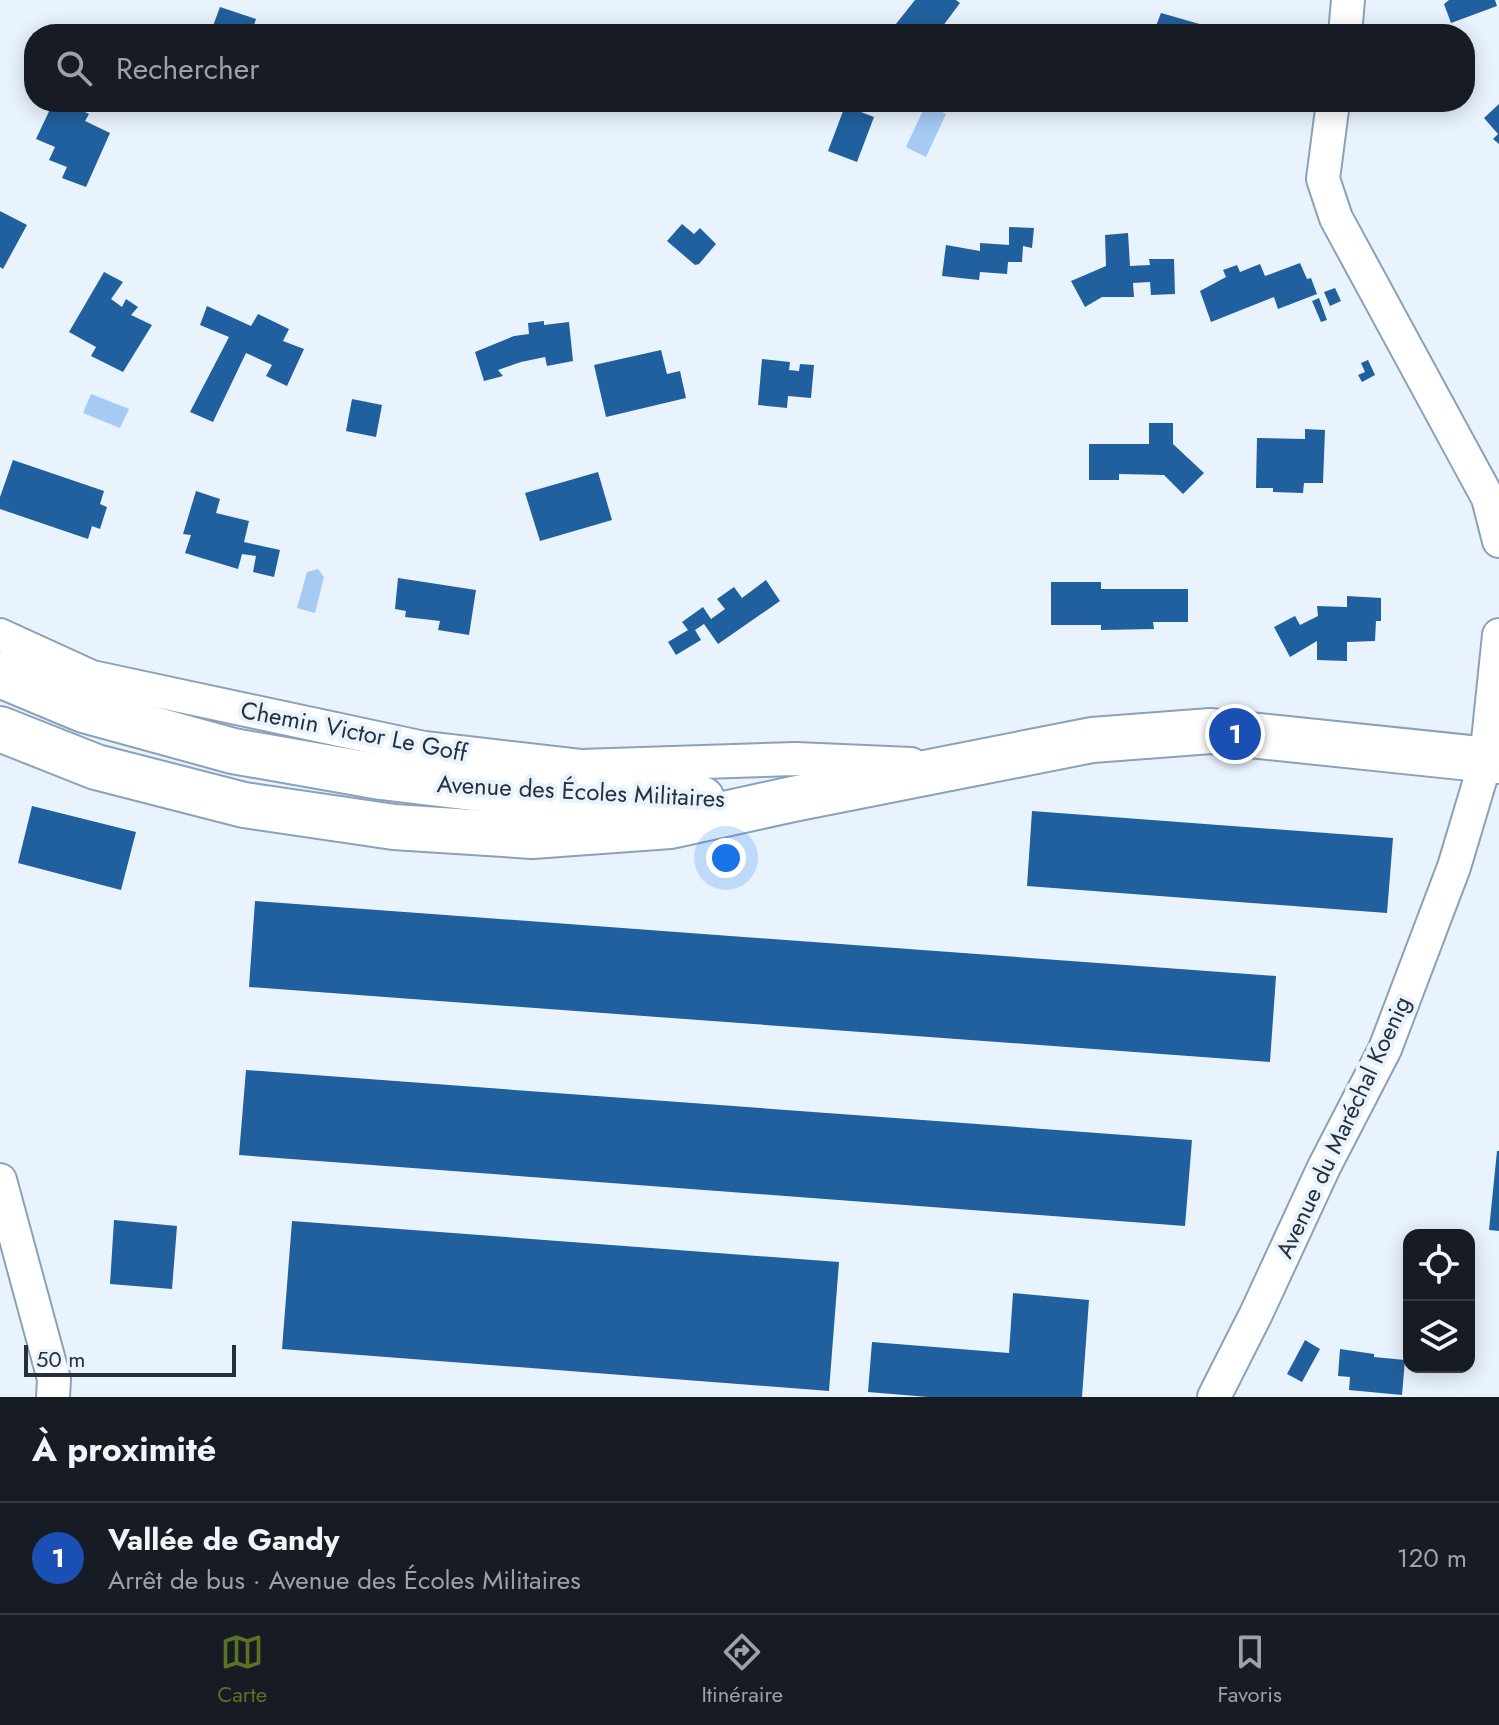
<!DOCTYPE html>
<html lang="fr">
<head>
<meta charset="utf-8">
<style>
	body { margin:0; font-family:Jost,sans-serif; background:#242831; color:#f1f3f6 }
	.controls { position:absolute; right:24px; bottom:24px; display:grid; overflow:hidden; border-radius:16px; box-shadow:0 4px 20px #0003 }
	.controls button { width:72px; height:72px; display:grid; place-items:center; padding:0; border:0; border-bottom:2px solid #363941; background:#171b24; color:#f1f3f6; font:40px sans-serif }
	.scale { position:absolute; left:24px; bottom:20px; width:212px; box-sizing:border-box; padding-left:8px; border:4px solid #262f3a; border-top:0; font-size:22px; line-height:28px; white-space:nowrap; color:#262f3a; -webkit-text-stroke:6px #e9f3fe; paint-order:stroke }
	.you { position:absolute; left:726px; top:858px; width:28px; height:28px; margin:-20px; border:6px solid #fff; border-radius:50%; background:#1a73e8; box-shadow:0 0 0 12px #1a73e833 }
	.badge { display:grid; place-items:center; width:52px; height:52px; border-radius:50%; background:#5c7222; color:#fff; font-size:26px; font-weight:700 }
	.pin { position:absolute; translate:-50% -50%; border:4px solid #fff; box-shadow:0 2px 8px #0006 }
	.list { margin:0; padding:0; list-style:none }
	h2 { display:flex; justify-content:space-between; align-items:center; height:104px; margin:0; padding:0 32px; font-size:34px }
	h2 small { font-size:26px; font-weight:400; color:#9ea1a6 }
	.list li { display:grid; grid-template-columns:52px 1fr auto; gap:24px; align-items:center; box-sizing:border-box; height:112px; padding:0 32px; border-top:2px solid #363941 }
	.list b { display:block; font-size:30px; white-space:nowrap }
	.list p { margin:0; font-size:26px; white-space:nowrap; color:#9ea1a6 }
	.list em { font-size:26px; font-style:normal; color:#9ea1a6 }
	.icon { flex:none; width:44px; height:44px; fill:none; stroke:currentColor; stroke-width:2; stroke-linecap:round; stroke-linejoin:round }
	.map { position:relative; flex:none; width:1499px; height:1397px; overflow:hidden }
	.search { position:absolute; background:#171b24; box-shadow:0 4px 20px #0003; left:24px; right:24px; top:24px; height:88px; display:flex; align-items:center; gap:20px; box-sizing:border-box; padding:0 28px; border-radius:32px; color:#9ea1a6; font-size:30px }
	.sheet { height:216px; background:#171b24 }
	nav { display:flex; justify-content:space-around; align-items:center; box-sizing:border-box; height:112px; border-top:2px solid #363941; background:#171b24; font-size:22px; color:#9ea1a6 }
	nav a { display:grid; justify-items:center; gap:4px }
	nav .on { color:#5c7222 }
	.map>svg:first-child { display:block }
	.water { fill:#a5caf4 }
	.building { fill:#21609e }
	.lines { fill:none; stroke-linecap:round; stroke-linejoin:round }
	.street-casing { stroke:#89a1bb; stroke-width:36 }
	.secondary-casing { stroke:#89a1bb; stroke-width:48 }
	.street { stroke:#fff; stroke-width:32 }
	.secondary { stroke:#fff; stroke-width:44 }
	.labels { text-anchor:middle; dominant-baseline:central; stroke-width:8; stroke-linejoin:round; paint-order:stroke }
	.street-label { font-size:24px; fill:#262f3a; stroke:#e9f3fe }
</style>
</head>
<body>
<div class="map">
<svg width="1499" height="1397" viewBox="0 0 1499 1397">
	<rect width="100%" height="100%" fill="#e9f3fe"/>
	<g class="water">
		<polygon points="926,104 946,114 926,157 906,147"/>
		<polygon points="91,394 129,409 120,428 83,413"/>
		<polygon points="318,569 324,577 315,613 297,608 307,572"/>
	</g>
	<g class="building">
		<polygon points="915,0 956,0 960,3 937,34 888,34"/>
		<polygon points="1449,0 1495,0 1497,6 1451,23 1444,4"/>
		<polygon points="220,7 256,19 251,34 210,34"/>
		<polygon points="1161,13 1217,29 1216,34 1171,34 1172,31 1156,26"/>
		<polygon points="1499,104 1499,144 1493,139 1498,134 1484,118"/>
		<polygon points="52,105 68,111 70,105 89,114 85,121 110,133 86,187 62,178 67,167 49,160 55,147 36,139"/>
		<polygon points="845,106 874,117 857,162 828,151"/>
		<polygon points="0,211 27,225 3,269 0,267"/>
		<polygon points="682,224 694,234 700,228 716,244 699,264 695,265 667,241"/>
		<polygon points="1009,227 1034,228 1032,248 1023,246 1022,262 1008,262 1007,274 980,272 979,280 942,276 946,245 980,251 980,243 1009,245"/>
		<polygon points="1128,233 1130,266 1150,265 1149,259 1174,259 1175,294 1151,295 1150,282 1133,283 1134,297 1102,297 1085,307 1071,281 1106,266 1105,235"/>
		<polygon points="1300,263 1307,279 1311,278 1317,294 1278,309 1274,297 1211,322 1200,291 1226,277 1223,270 1237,265 1240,272 1260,264 1265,276"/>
		<polygon points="104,272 123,282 111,299 122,307 126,299 138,307 131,315 152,325 123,372 91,356 96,347 69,332"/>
		<polygon points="1335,288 1341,301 1330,306 1324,292"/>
		<polygon points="1319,298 1327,320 1321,322 1312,301"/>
		<polygon points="207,306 251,326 258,314 289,329 283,341 304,349 287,386 266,376 272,365 246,353 213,422 190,412 229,337 200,325"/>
		<polygon points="544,321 544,325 569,322 573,361 547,366 545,357 521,362 498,370 503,376 484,381 475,352 514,336 529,334 528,323"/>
		<polygon points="661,350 667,374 680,371 686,398 606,417 594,365"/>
		<polygon points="762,359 790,362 789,370 799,371 800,364 814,365 811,398 788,396 787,408 758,405"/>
		<polygon points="1368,360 1375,375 1362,382 1358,375 1365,372 1361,363"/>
		<polygon points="352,399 382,405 376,437 346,431"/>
		<polygon points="1149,423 1173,423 1173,444 1204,473 1183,494 1164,475 1119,474 1119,480 1089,480 1089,444 1149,444"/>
		<polygon points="1305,429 1325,430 1323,483 1304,483 1303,493 1273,492 1273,488 1256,488 1257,438 1305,439"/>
		<polygon points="13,460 104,491 100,504 107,507 100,529 92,526 88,539 0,509 0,497"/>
		<polygon points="598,472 612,520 540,541 525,493"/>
		<polygon points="196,491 220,499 216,513 249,521 244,542 280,550 274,577 253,572 256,556 242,554 238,569 185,553 191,535 183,534"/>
		<polygon points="398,578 476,590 469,635 438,630 440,621 405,617 406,611 395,609"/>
		<polygon points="766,580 780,601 718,644 704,624 695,630 701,640 676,655 668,642 688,630 682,622 703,607 711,619 725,609 717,599 734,587 742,598"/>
		<polygon points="1051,582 1101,582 1101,589 1188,589 1188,622 1153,622 1154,629 1101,630 1101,625 1051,625"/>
		<polygon points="1347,596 1381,598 1381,621 1376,621 1375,641 1347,642 1347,661 1317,660 1317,641 1290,657 1274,627 1295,616 1300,625 1318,616 1317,606 1347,607"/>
		<polygon points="32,806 136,832 121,890 18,863"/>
		<polygon points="1032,811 1393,838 1387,913 1027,886"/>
		<polygon points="255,901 1276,976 1270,1062 249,987"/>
		<polygon points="246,1070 1192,1140 1185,1226 239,1155"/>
		<polygon points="1497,1151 1499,1151 1499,1231 1489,1230"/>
		<polygon points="114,1220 177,1226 172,1289 110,1284"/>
		<polygon points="292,1221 839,1262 829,1391 282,1349"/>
		<polygon points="1013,1293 1089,1300 1082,1397 928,1397 868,1392 872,1342 1009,1353"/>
		<polygon points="1305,1340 1320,1349 1302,1382 1287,1374"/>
		<polygon points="1340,1349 1374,1354 1374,1357 1405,1360 1402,1395 1349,1390 1350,1377 1338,1376"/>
	</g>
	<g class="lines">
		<g class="street-casing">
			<g id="street">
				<polyline points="1345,34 1348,0"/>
				<polyline points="1333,102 1323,179 1336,218 1488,498 1499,541"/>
				<polyline points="0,635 92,677 424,748 580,766 796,759 911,764"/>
				<polyline points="0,1180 54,1379 53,1397"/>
				<polyline points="1214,1397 1256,1314 1324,1167 1385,1049 1454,867 1486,760 1499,635"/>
			</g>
		</g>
		<g class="secondary-casing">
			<g id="secondary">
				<polyline points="0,675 84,710 233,751 381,777 506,792 702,799"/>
				<polyline points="0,729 96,767 244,805 394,827 532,836 670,826 793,799 1092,740 1211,731 1499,761"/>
			</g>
		</g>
		<use href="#street" class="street"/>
		<use href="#secondary" class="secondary"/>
	</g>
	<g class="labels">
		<g class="street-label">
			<text transform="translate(354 731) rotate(11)">Chemin Victor Le Goff</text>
			<text transform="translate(581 791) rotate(3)">Avenue des Écoles Militaires</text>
			<text transform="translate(1343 1127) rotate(-65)">Avenue du Maréchal Koenig</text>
		</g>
	</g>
</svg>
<div class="controls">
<button><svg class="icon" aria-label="locate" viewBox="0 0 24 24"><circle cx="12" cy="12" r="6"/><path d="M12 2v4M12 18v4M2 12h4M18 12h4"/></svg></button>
<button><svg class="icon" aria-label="layers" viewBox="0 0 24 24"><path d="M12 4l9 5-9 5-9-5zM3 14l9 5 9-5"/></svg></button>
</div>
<div class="scale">50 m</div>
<div class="you"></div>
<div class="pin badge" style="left:1235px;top:734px;background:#1a4fb4">1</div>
<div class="search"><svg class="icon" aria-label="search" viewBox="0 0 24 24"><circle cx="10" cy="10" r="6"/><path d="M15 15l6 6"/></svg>Rechercher</div>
</div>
<section class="sheet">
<h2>À proximité<small></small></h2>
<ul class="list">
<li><span class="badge" style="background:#1a4fb4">1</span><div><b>Vallée de Gandy</b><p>Arrêt de bus · Avenue des Écoles Militaires</p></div><em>120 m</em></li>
</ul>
</section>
<nav>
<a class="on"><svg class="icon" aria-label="map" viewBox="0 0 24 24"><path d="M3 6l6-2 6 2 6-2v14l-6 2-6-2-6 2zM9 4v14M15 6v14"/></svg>Carte</a>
<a><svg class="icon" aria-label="directions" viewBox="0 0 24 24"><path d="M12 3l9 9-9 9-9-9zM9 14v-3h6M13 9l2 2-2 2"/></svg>Itinéraire</a>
<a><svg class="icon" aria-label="saved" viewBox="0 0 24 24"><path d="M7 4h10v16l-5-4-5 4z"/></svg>Favoris</a>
</nav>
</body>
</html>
